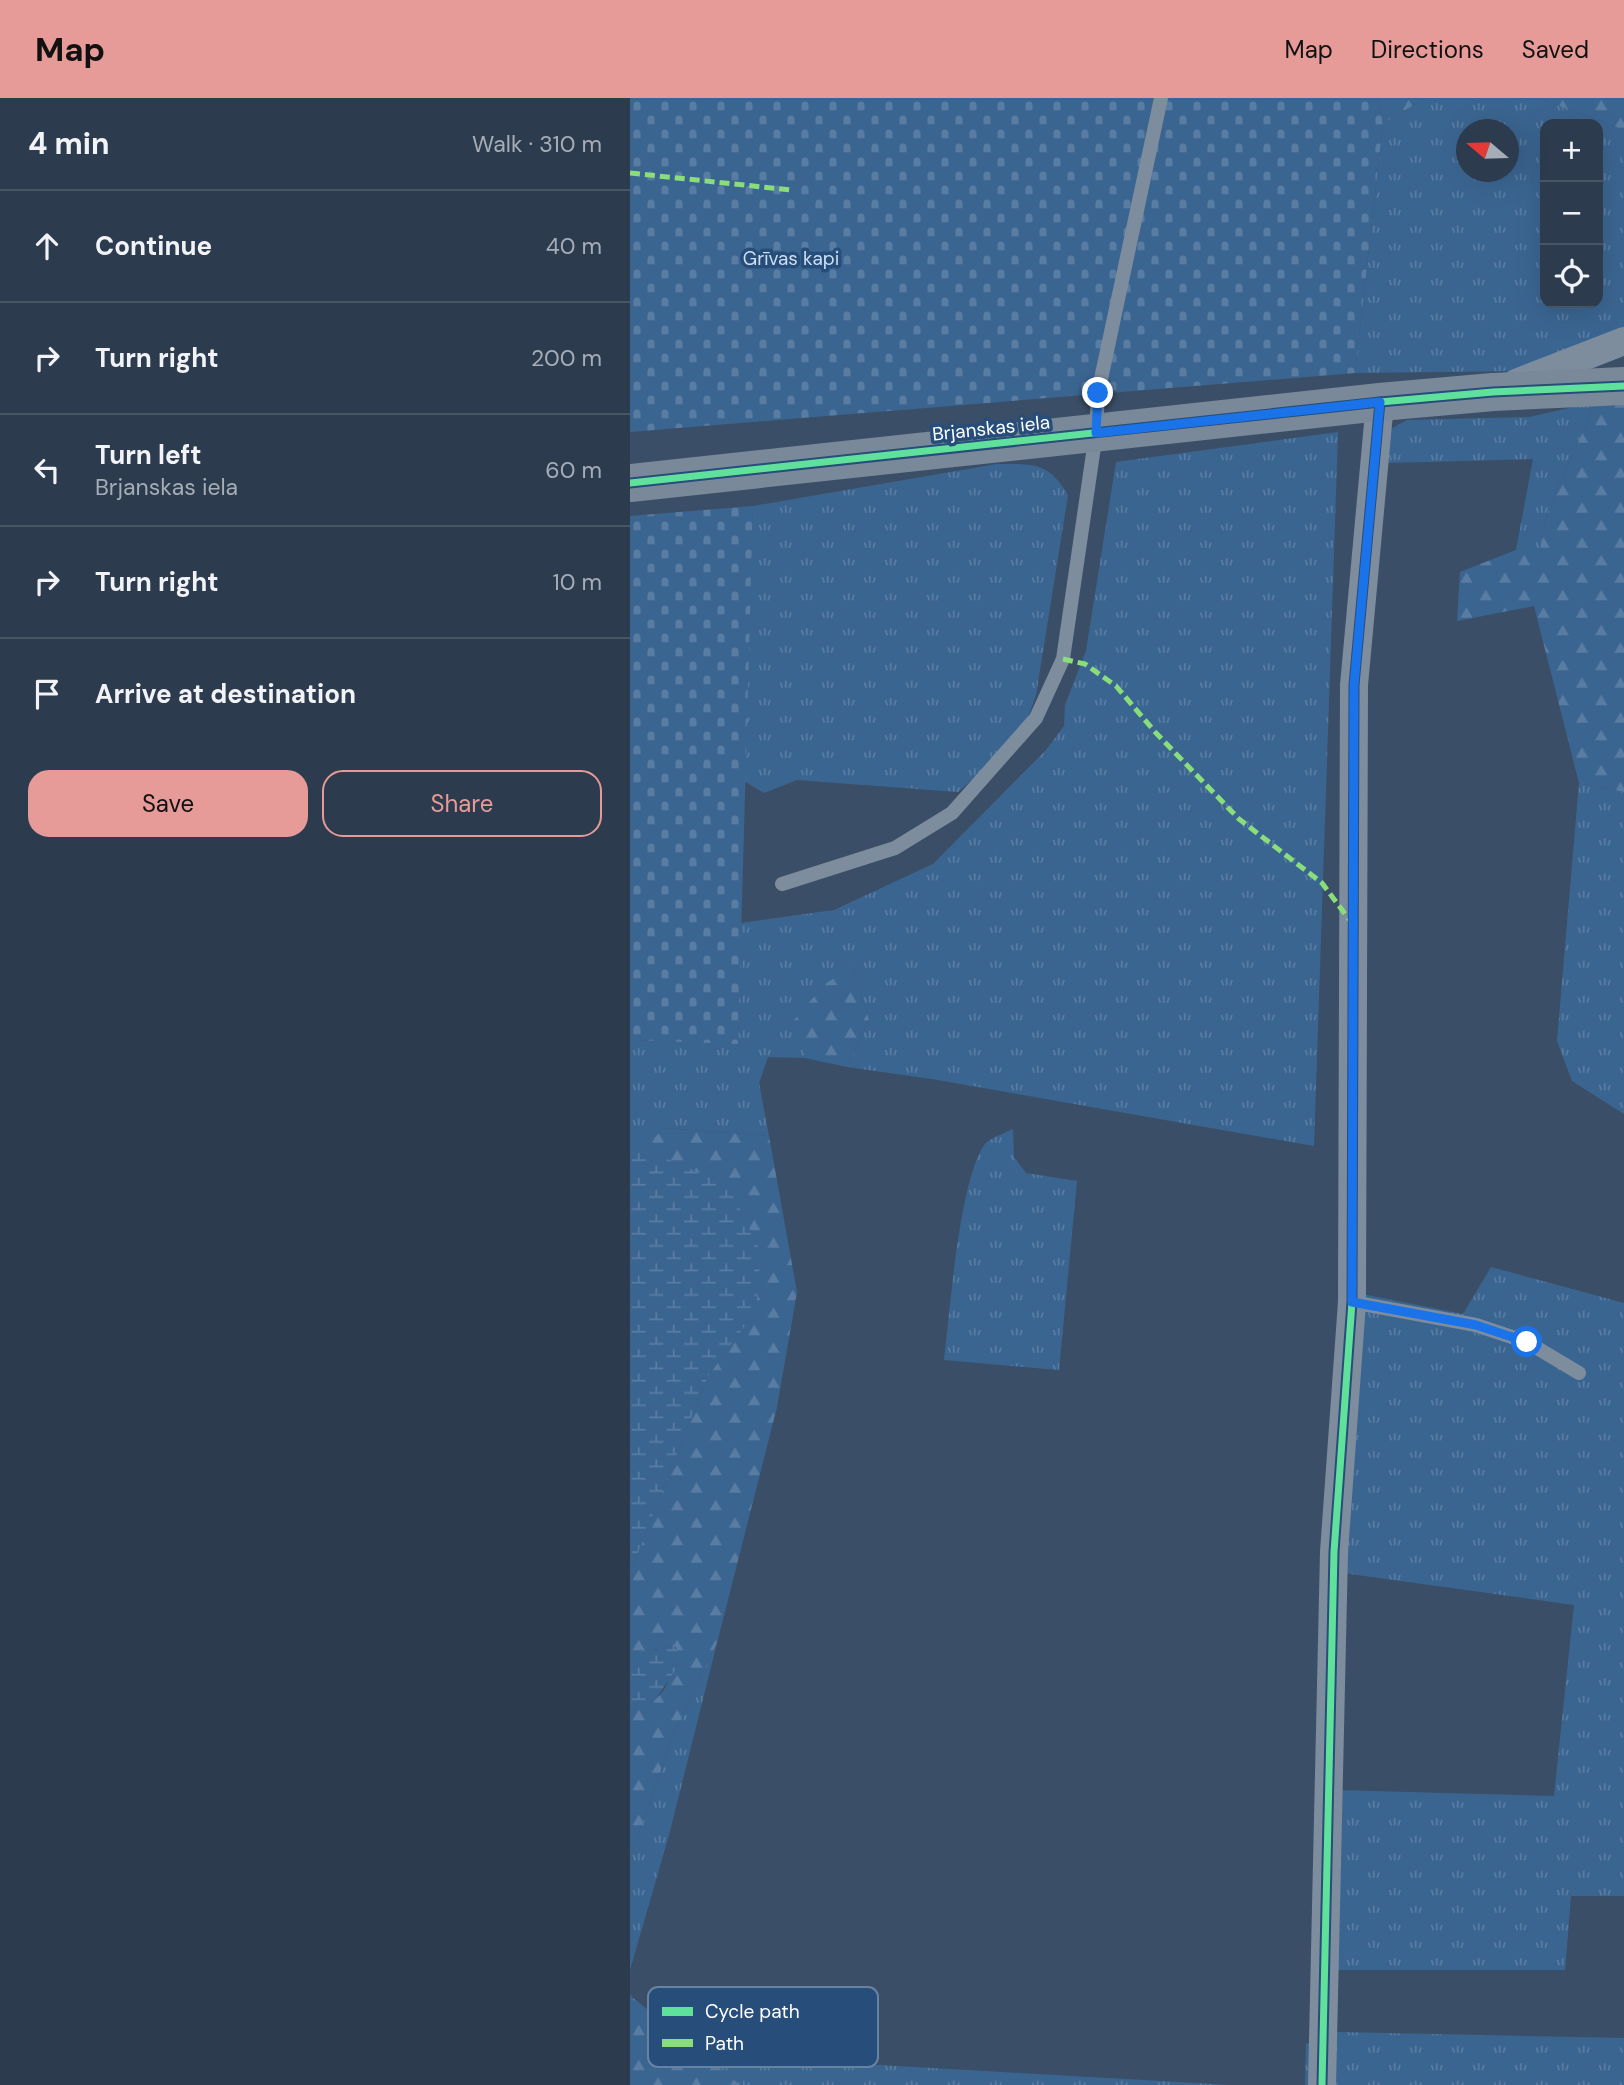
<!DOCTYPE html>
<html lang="en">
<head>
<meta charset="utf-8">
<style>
	body { margin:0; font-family:"DM Sans",sans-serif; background:#384657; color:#f1f3f6 }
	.controls { position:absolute; right:21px; top:21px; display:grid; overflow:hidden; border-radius:14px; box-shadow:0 7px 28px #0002 }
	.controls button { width:63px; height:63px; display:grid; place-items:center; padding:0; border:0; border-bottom:2px solid #485565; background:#2c3b4d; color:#f1f3f6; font:35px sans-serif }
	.compass { position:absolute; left:826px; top:21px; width:63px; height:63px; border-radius:50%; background:#2c3b4d; box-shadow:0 7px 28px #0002; rotate:289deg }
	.stop { position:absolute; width:21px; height:21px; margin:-16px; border:5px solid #1a73e8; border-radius:50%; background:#fff }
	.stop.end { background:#1a73e8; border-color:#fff; box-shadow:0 2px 7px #0008 }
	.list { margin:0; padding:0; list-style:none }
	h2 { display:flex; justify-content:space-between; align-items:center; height:91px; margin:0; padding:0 28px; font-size:30px }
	h2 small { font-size:23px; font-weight:400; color:#a6adb6 }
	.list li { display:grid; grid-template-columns:46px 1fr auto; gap:21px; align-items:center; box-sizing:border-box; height:112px; padding:0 28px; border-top:2px solid #485565 }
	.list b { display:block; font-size:26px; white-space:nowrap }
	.list p { margin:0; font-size:23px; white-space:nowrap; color:#a6adb6 }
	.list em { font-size:23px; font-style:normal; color:#a6adb6 }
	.actions { display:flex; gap:14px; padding:21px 28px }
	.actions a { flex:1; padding:16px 0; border:2px solid #e69b98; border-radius:21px; text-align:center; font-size:24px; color:#e69b98 }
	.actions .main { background:#e69b98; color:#111 }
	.icon { flex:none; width:38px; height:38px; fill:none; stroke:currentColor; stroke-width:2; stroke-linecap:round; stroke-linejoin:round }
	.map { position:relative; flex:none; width:994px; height:1987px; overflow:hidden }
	header { display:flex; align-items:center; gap:42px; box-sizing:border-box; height:98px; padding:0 35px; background:#e69b98; color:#111 }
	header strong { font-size:33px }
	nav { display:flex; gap:38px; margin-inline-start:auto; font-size:24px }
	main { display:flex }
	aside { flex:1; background:#2c3b4d }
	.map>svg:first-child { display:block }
	.grass { fill:url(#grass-tufts); fill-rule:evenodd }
	.forest { fill:url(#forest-firs) }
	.wetland { fill:url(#wetland-marsh) }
	.cemetery { fill:url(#cemetery-stones) }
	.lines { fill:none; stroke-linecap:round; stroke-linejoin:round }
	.service { stroke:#7e8d9e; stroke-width:14 }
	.minor { stroke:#7e8d9e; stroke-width:28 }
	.secondary { stroke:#7a899a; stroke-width:38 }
	.quiet { stroke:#8add7b; stroke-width:5; stroke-dasharray:10 5; stroke-linecap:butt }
	.cycleway-casing { stroke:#274e7a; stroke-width:11 }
	.cycleway { stroke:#60e19b; stroke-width:7 }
	.route { stroke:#1a73e8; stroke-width:9 }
	.labels { text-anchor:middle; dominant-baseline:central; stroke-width:7; stroke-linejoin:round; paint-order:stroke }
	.park-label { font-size:19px; fill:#ccdff3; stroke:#274e7a }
	.street-label { font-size:19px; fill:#fff; stroke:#274e7a }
	.key { fill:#274e7a; stroke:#6883a2; stroke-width:2 }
	.key-label { font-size:19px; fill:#fff }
</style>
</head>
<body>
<header>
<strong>Map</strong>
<nav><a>Map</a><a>Directions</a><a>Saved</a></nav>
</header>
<main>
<aside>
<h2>4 min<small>Walk · 310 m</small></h2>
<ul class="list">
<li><svg class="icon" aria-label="ahead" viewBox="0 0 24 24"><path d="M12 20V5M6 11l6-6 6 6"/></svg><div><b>Continue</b></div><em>40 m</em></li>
<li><svg class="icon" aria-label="right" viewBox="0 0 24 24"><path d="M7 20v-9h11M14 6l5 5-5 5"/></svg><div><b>Turn right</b></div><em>200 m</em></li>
<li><svg class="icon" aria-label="left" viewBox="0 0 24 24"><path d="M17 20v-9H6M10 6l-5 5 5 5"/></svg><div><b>Turn left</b><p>Brjanskas iela</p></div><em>60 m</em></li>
<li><svg class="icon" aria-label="right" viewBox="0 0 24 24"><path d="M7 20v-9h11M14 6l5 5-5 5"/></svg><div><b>Turn right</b></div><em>10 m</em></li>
<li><svg class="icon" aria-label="arrive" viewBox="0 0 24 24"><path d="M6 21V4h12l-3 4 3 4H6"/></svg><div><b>Arrive at destination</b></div></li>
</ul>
<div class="actions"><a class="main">Save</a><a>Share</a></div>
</aside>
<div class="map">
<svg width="994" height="1987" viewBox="0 0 994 1987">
	<defs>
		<pattern id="grass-tufts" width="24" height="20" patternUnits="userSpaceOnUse" patternTransform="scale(1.75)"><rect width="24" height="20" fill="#3b6591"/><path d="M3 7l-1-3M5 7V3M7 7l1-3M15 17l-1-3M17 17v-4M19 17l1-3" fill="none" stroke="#587ca2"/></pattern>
		<pattern id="forest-firs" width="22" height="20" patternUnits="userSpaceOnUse" patternTransform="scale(1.75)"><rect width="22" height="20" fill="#3b6591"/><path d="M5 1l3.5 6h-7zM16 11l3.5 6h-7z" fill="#587ca2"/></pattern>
		<pattern id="wetland-marsh" width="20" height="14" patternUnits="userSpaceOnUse" patternTransform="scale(1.75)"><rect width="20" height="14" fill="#3b6591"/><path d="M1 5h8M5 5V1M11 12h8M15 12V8" fill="none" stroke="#587ca2"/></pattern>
		<pattern id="cemetery-stones" width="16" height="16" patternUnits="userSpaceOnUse" patternTransform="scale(1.75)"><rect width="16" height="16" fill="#3b6591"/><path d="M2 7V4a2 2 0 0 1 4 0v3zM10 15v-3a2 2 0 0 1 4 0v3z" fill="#587ca2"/></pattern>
	</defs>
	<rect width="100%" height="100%" fill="#3a4f67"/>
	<g class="grass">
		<path d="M796 0H907L994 32V231L890 273 725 275 753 25ZM915 26H968V205H915ZM836 32H878V74H836Z"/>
		<polygon points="966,304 918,412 909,457 886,452 903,361 756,365 761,331 777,322 899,319"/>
		<polygon points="708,334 684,1048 302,981 217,969 239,922 222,869 165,922 175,960 138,959 129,985 139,1038 36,1030 12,1050 0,1048 0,942 108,945 110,825 204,812 303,766 416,652 434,628 435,607 456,553 486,364"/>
		<path d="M367 366C404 366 418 364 438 397L406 597 391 639 328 694 167 682 134 695 114 683 123 408Z"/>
		<polygon points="949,685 994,694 994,1016 942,983 927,943"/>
		<path d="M383 1031 384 1059 396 1075 447 1083 429 1272 314 1262C320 1215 329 1081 355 1046 360 1040 375 1035 383 1031Z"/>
		<polygon points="861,1169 994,1205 994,1798 941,1798 935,1872 706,1872 705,1692 924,1698 944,1507 713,1475 732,1196 833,1216"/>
		<polygon points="87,1545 39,1737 0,1872 0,1760 45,1632"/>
		<polygon points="708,1934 994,1940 994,1987 675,1987 676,1946"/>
		<polygon points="73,1957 600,1987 110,1987"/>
	</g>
	<g class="forest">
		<polygon points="747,0 796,0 753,25"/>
		<polygon points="907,0 994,0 994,32"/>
		<polygon points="966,304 994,304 994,694 949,685 904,508 827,523 830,474 886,452 909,456 918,412"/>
		<polygon points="222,869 239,922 217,969 175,960 164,922 195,886"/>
		<path d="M35 1030 139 1038 167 1194 147 1309 87 1545 45 1632 0 1760V1615C37 1602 43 1582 44 1546L31 1551 0 1554V1475L78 1278 126 1213 42 1066 12 1050Z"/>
		<polygon points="0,1896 2,1899 110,1987 0,1987"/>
	</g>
	<g class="wetland">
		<polygon points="0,1045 98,1087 131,1154 126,1213 78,1278 0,1475"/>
		<polygon points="44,1546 53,1561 21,1608 0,1615 0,1554 31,1551"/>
	</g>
	<g class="cemetery">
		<polygon points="0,0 747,0 753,25 725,275 0,334"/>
		<polygon points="123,408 108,946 0,942 0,418"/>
	</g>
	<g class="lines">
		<g class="service">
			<polyline points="152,786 265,750 322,715 406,620 433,561 466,335 468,295 531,0"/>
			<polyline points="722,1204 846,1227 897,1244 949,1275"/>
		</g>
		<g class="minor">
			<polyline points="886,285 994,243"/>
			<polyline points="692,1987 704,1454 722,1204 724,587 750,304"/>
		</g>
		<polyline class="secondary" points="0,385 750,304 863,294 994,288"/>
		<g class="quiet">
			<polyline points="0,75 161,92"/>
			<polyline points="433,561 455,566 486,588 526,635 609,721 692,785 721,824"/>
		</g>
		<g class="cycleway-casing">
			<g id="cycleway">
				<polyline points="0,385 750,304 863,294 994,288"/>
				<polyline points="692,1987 704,1454 722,1204 724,587 750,304"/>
			</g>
		</g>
		<use href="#cycleway" class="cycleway"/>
	</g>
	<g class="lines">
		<polyline class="route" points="468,295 466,335 750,304 724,587 722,1204 846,1227 897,1244"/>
	</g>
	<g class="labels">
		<g class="park-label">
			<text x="161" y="160">Grīvas kapi</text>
		</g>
		<g class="street-label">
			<text transform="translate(361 330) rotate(-6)">Brjanskas iela</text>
		</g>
	</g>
	<rect x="18" y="1889" width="230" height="80" rx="10" class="key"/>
	<rect x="32" y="1909" width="31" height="9" fill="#60e19b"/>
	<rect x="32" y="1941" width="31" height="8" fill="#8add7b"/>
	<g class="key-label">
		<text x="75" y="1920">Cycle path</text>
		<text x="75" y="1952">Path</text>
	</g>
</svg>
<div class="controls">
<button>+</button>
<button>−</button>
<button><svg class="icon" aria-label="locate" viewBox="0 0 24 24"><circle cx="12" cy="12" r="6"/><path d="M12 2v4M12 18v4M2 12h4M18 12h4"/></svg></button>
</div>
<svg class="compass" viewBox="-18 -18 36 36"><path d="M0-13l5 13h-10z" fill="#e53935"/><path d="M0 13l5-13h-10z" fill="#a6adb6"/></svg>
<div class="stop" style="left:897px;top:1244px"></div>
<div class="stop end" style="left:468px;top:295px"></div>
</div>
</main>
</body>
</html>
